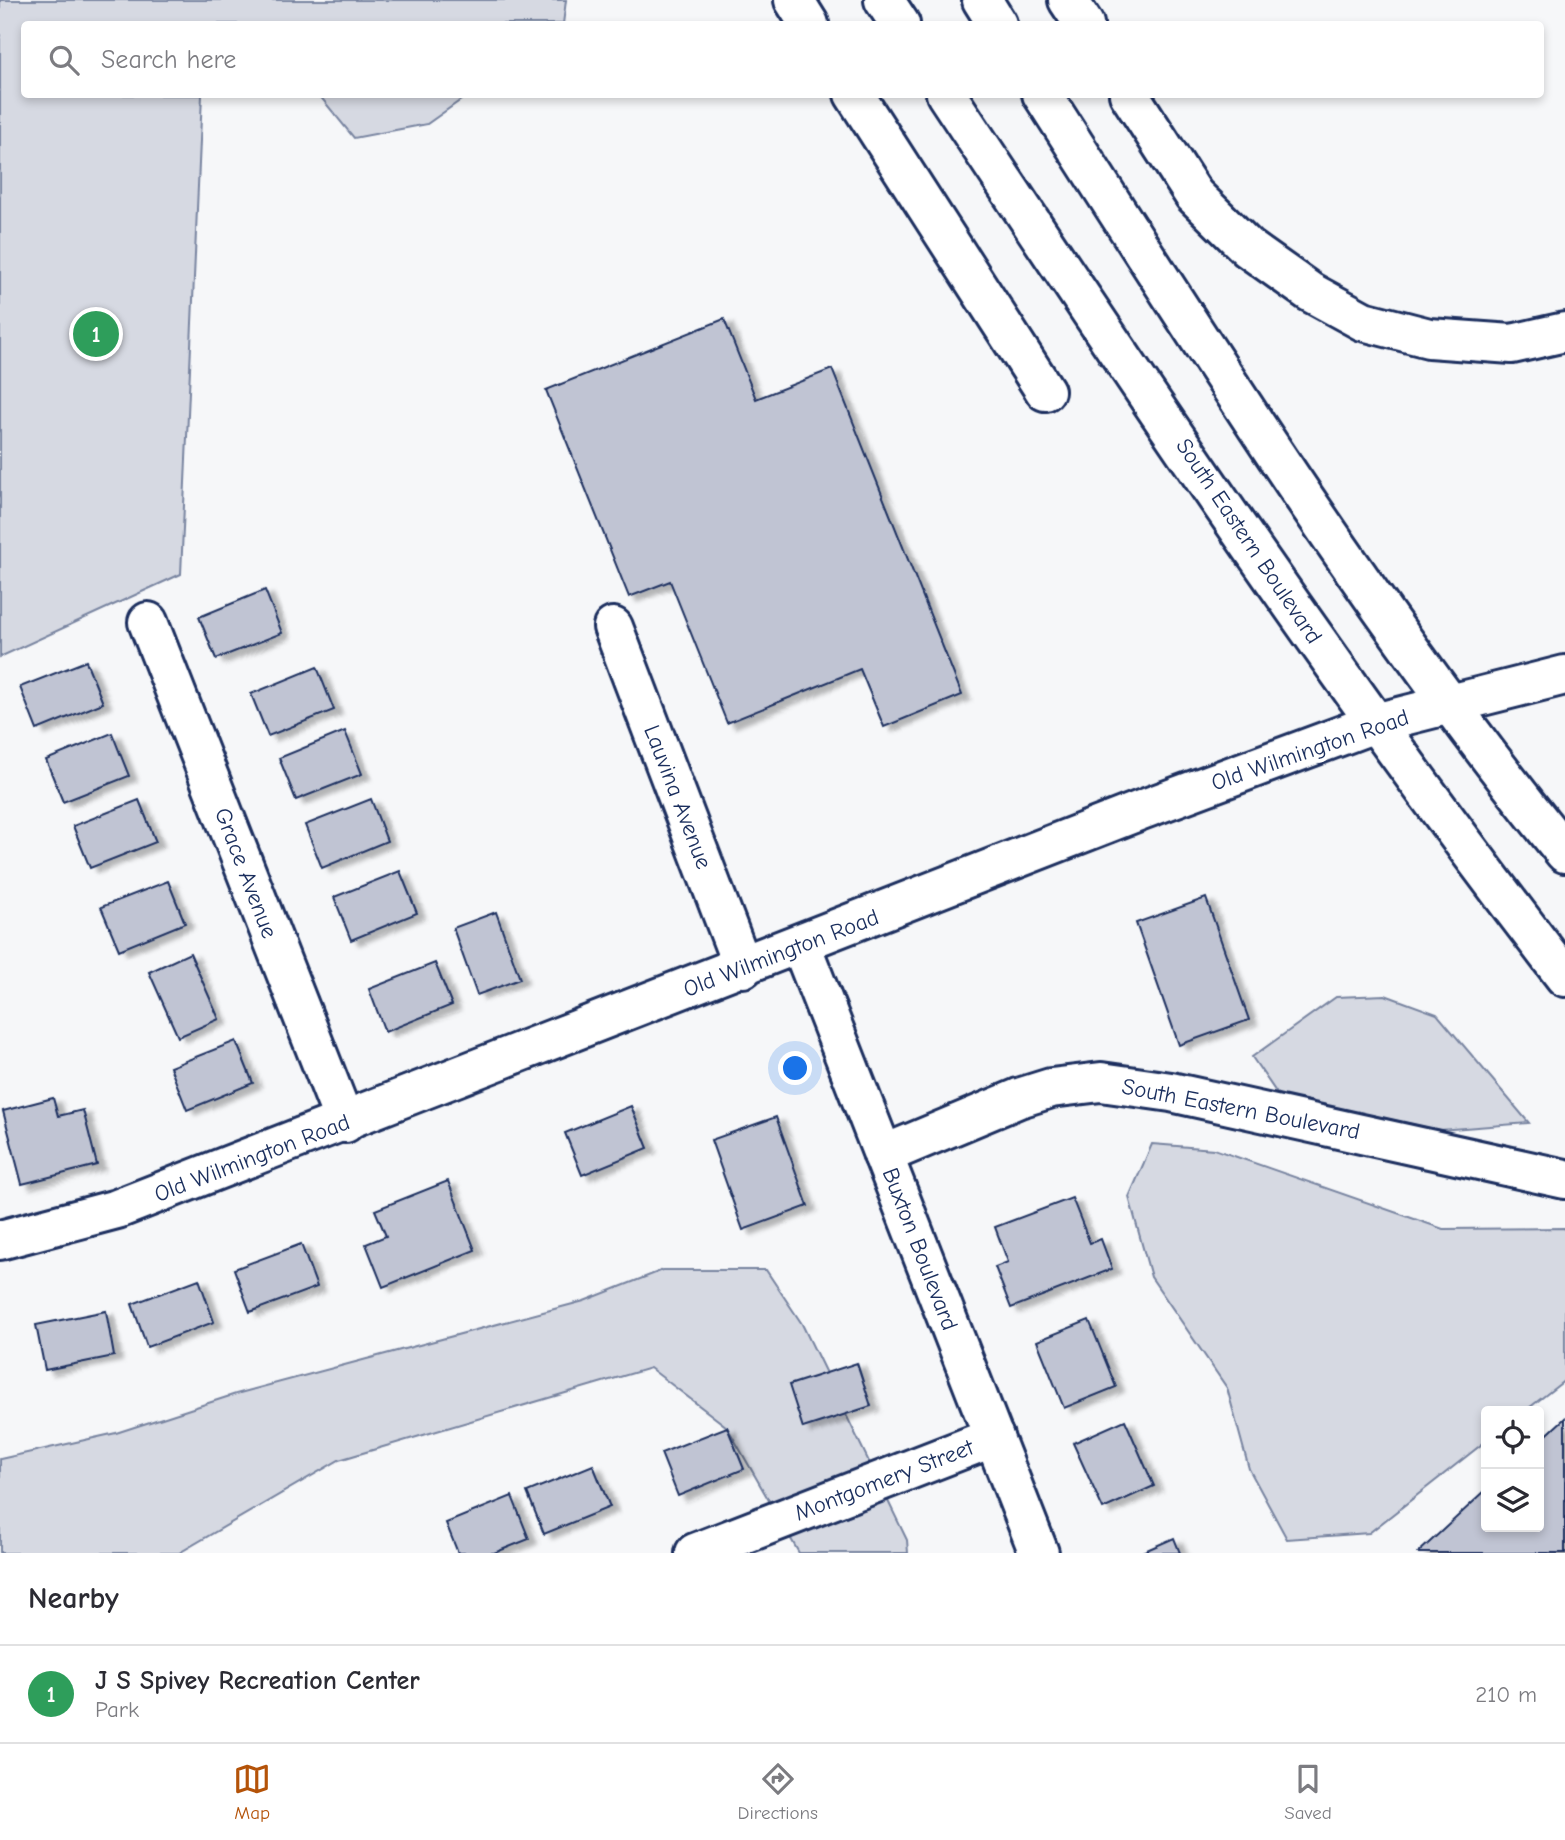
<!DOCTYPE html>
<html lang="en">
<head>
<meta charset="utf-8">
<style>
	body { margin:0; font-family:"Comic Neue",sans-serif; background:#f2f2f3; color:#2b2b33 }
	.controls { position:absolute; right:21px; bottom:21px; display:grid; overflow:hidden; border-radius:7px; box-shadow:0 4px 10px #0003 }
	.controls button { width:63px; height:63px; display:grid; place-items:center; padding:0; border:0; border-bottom:2px solid #e1e1e2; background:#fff; color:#2b2b33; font:35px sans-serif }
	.you { position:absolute; left:796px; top:1069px; width:24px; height:24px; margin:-18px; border:5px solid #fff; border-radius:50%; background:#1a73e8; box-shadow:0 0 0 10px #1a73e833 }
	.badge { display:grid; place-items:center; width:46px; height:46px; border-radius:50%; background:#b45309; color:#fff; font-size:23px; font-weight:700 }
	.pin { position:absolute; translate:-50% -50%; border:4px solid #fff; box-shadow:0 2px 7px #0006 }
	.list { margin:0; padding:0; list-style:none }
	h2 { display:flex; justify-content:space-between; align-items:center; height:91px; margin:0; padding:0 28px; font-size:30px }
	h2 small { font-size:23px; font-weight:400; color:#7c7c81 }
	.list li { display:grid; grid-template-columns:46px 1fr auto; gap:21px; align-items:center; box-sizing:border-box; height:98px; padding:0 28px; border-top:2px solid #e1e1e2 }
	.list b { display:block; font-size:26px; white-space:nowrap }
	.list p { margin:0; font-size:23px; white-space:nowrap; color:#7c7c81 }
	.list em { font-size:23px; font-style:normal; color:#7c7c81 }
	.icon { flex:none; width:38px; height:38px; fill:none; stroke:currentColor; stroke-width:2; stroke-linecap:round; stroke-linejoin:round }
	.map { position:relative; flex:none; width:1565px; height:1553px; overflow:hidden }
	.search { position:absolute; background:#fff; box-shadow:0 4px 10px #0003; left:21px; right:21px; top:21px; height:77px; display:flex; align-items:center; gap:18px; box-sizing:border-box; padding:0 24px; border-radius:7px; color:#7c7c81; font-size:26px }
	.sheet { height:189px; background:#fff }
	nav { display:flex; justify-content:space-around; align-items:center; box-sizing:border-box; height:98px; border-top:2px solid #e1e1e2; background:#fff; font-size:19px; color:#7c7c81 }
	nav a { display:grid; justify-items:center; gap:4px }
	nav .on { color:#b45309 }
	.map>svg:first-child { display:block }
	.green { fill:#d6d9e2; stroke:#7884a0; stroke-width:2 }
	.building { fill:#c0c4d3; stroke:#1b2f5e; stroke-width:2; filter:url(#shadow) }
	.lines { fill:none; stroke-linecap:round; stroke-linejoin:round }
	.minor-casing { stroke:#1b2f5e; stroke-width:44 }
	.major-casing { stroke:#1b2f5e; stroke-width:44 }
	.highway-casing { stroke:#1b2f5e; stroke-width:44 }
	.minor { stroke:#fff; stroke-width:38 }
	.major { stroke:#fff; stroke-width:38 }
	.highway { stroke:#fff; stroke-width:38 }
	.labels { text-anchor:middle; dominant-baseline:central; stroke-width:7; stroke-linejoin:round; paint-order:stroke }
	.street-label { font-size:23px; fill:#1b2f5e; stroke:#fff }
</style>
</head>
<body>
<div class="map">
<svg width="1565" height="1553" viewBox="0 0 1565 1553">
	<defs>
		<filter id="shadow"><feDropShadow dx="8" dy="4.5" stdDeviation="2" flood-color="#0004"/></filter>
	</defs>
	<rect width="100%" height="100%" fill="#f6f7f9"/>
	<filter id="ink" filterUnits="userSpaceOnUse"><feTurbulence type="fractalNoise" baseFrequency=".0143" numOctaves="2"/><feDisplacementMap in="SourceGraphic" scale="14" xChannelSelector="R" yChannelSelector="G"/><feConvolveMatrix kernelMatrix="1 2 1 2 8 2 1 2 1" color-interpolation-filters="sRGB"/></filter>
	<g filter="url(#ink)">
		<g class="green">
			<polygon points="0,0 566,0 563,24 24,24 24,94 202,95 181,574 0,657"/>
			<polygon points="319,95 468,95 427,124 354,138"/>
			<polygon points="1385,995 1437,1014 1529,1123 1439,1130 1278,1095 1252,1057 1336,997"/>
			<polygon points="1152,1144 1214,1149 1443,1229 1565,1228 1565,1380 1525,1411 1486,1411 1486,1441 1369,1533 1287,1539 1249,1469 1227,1388 1151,1277 1129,1197"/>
			<polygon points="663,1270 766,1270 802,1324 907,1540 908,1553 799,1553 727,1427 650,1368 339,1460 179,1553 0,1553 0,1459 116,1433 236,1394 584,1301"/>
		</g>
		<g class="building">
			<polygon points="724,319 756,399 832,369 962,695 884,727 860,669 727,723 670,581 629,597 546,390"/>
			<polygon points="265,590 282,633 216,659 199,617"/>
			<polygon points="86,661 103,703 37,730 20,687"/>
			<polygon points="317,667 334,710 268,736 251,694"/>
			<polygon points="345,731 362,774 296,800 279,758"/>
			<polygon points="112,733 129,776 63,802 46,760"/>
			<polygon points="371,799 387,841 322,868 305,825"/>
			<polygon points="139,800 156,842 90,868 73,826"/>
			<polygon points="400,871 417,913 351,940 334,897"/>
			<polygon points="168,881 185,923 119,950 101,907"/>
			<polygon points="1206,898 1249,1020 1179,1045 1136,923"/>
			<polygon points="496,912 520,979 477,995 453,928"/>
			<polygon points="190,953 219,1019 178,1037 149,972"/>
			<polygon points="435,963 452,1005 385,1032 369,989"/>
			<polygon points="236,1041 253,1083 187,1110 170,1067"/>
			<polygon points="53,1098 58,1116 83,1110 97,1165 22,1184 3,1111"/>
			<polygon points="631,1106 648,1148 582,1175 565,1133"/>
			<polygon points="776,1117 808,1206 743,1230 711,1140"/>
			<polygon points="448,1181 475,1250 383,1287 366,1244 386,1236 375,1210"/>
			<polygon points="1072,1198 1090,1243 1101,1239 1112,1269 1011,1308 995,1267 1008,1262 995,1227"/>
			<polygon points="301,1244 317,1287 250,1312 234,1269"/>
			<polygon points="199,1279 214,1322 147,1347 132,1304"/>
			<polygon points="106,1311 114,1356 45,1370 36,1325"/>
			<polygon points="1089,1320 1116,1387 1064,1408 1037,1341"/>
			<polygon points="857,1363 871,1406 803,1428 789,1385"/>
			<polygon points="1565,1418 1565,1553 1418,1553 1486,1490 1486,1527 1539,1527 1539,1442"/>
			<polygon points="1125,1420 1154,1486 1103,1509 1073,1443"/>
			<polygon points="727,1427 744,1469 678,1496 661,1453"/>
			<polygon points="593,1465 610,1507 544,1534 527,1492"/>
			<polygon points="512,1496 529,1539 494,1553 458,1553 446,1523"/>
			<polygon points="1174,1538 1180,1553 1140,1553"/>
		</g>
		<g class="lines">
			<g class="minor-casing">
				<g id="minor">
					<polyline points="794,0 809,24"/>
					<polyline points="1068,0 1084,24"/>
					<polyline points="854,94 1045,391"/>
					<polyline points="1129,94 1194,195 1248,248 1310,292 1363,321 1429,338 1512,344 1565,332"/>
					<polyline points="148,622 345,1123"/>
					<polyline points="613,627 743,968"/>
					<polyline points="801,945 1039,1553"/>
					<polyline points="883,1155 1019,1098 1051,1088 1101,1082 1171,1092 1565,1179"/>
					<polyline points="695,1553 994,1437"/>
				</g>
			</g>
			<g class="major-casing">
				<polyline id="major" points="0,1240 117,1209 1141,810 1375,723 1565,675"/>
			</g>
			<g class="highway-casing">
				<g id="highway">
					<polyline points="884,0 900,24"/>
					<polyline points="982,0 997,24"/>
					<path d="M946 94C1144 394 1345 692 1565 977"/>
					<path d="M1042 94C1207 352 1372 615 1565 853"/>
				</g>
			</g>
			<use href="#minor" class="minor"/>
			<use href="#major" class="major"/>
			<use href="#highway" class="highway"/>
		</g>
	</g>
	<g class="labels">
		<g class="street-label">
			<text transform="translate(1249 541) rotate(56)">South Eastern Boulevard</text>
			<text transform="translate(1310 750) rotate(-19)">Old Wilmington Road</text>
			<text transform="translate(678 797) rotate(69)">Lauvina Avenue</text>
			<text transform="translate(246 873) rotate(69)">Grace Avenue</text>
			<text transform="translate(781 953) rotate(-21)">Old Wilmington Road</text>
			<text transform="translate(1241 1109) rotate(11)">South Eastern Boulevard</text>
			<text transform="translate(252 1158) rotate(-21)">Old Wilmington Road</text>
			<text transform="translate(920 1249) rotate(69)">Buxton Boulevard</text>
			<text transform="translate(884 1480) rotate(-21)">Montgomery Street</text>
		</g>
	</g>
</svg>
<div class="controls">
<button><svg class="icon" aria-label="locate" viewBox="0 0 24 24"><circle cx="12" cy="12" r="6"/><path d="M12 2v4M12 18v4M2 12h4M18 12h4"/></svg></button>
<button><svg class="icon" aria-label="layers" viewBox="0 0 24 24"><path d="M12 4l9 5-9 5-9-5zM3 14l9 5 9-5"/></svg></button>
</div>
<div class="you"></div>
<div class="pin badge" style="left:96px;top:334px;background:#2e9e5b">1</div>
<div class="search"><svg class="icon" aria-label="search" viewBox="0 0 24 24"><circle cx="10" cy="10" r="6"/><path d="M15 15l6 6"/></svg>Search here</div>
</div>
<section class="sheet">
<h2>Nearby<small></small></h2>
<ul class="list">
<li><span class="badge" style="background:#2e9e5b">1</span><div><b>J S Spivey Recreation Center</b><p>Park</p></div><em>210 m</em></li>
</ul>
</section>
<nav>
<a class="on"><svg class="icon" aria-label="map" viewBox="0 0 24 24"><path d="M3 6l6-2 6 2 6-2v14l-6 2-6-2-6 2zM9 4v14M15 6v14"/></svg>Map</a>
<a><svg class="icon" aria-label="directions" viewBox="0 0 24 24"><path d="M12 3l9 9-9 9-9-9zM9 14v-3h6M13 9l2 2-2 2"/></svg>Directions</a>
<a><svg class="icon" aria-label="saved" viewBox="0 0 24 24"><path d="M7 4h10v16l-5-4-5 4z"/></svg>Saved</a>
</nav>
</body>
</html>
